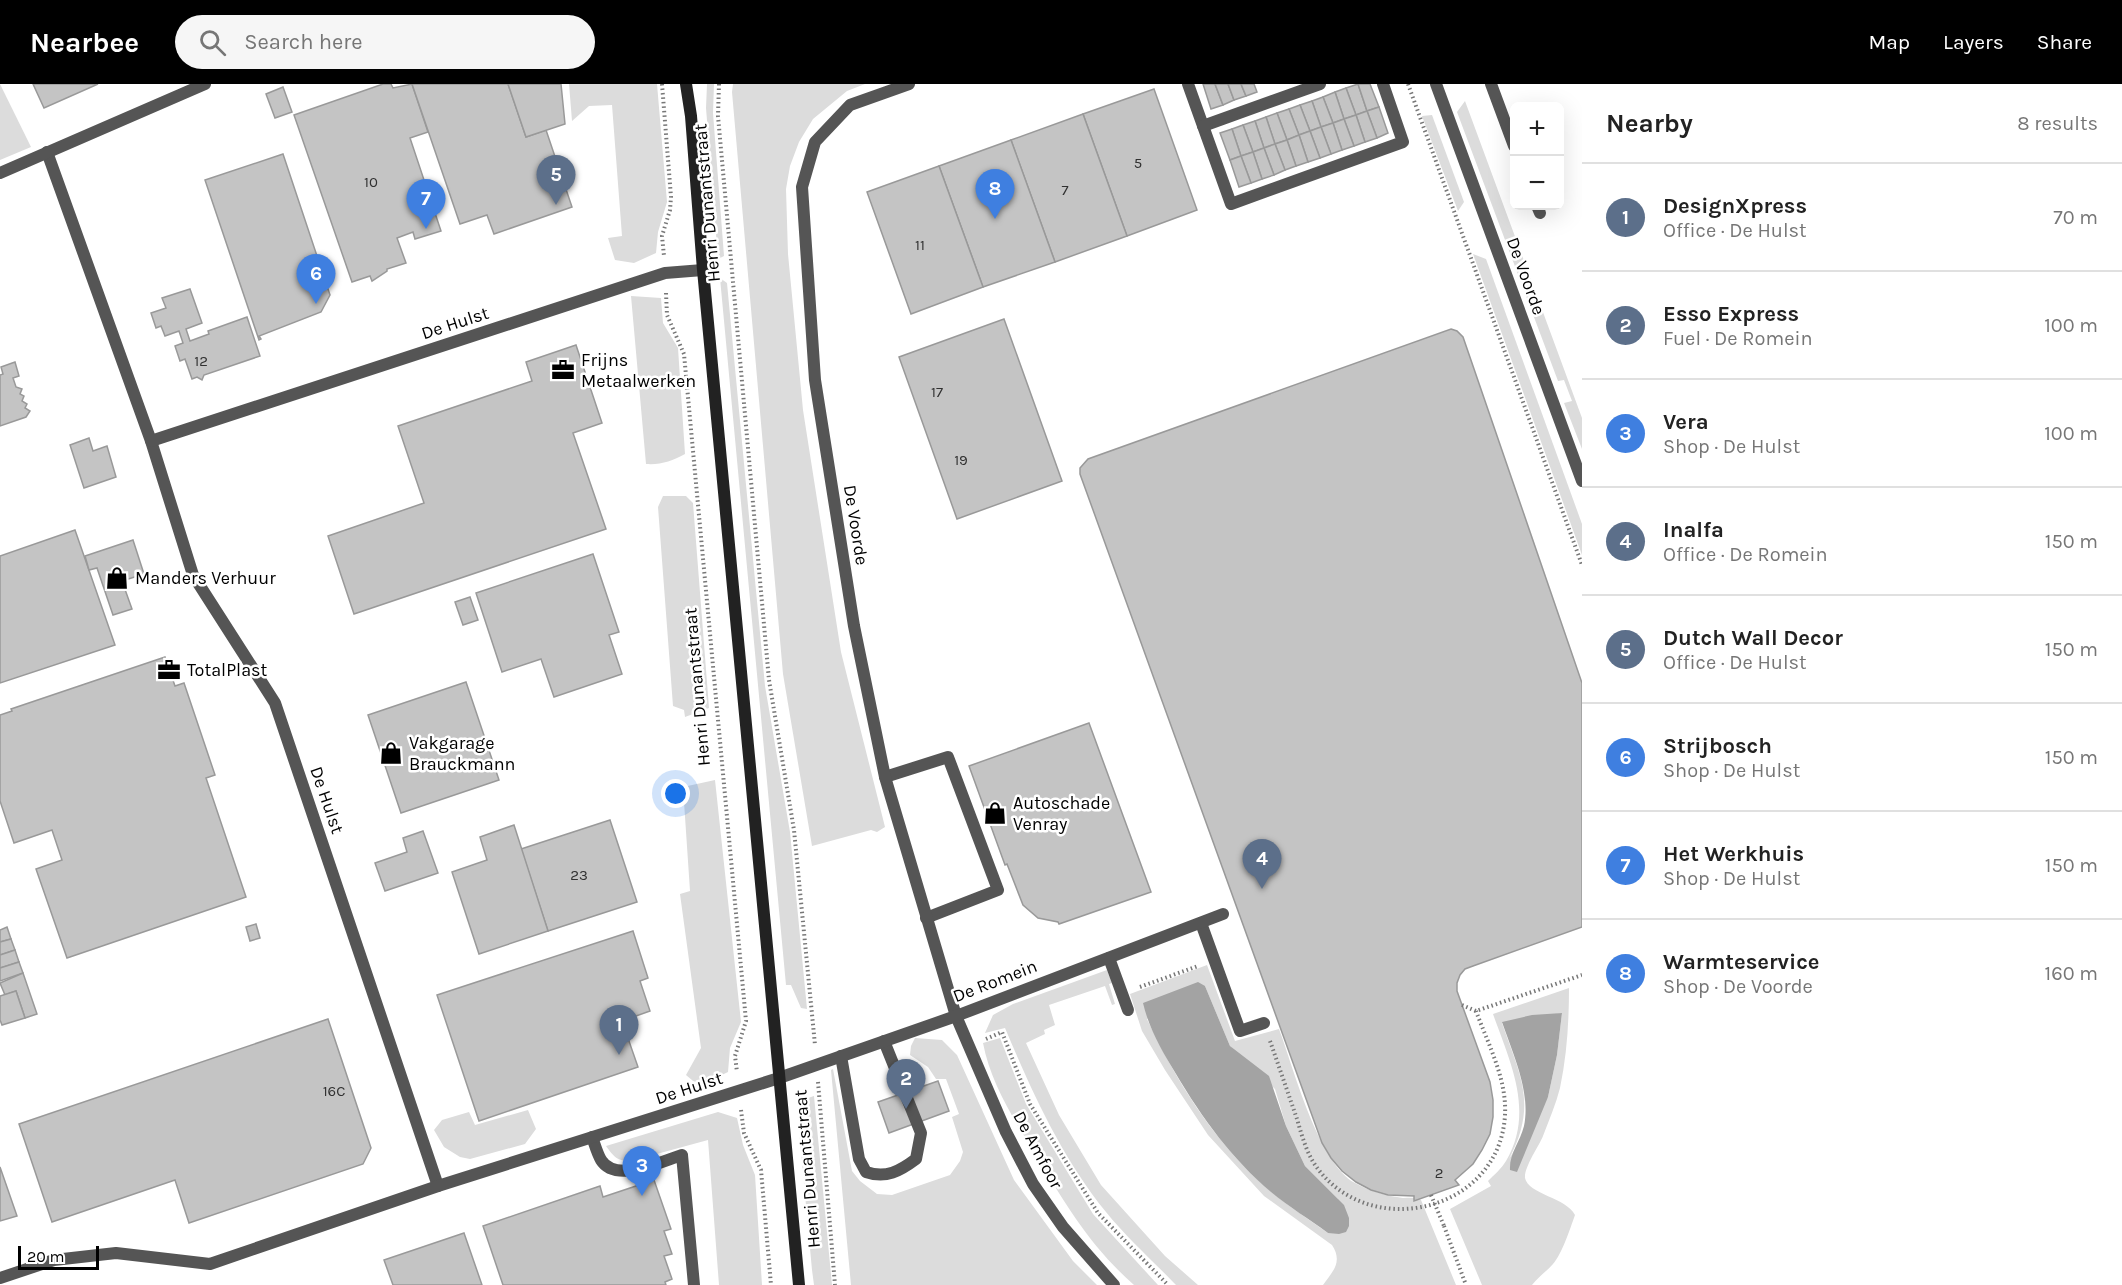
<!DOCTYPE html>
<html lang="en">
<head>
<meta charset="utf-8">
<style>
	body { margin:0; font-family:Karla,sans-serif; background:#f6f6f6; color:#222 }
	.controls { position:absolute; right:18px; top:18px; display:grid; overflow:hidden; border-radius:9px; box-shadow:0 6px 24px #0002 }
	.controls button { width:54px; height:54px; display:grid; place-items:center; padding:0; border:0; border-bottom:2px solid #e0e0e0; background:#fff; color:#222; font:30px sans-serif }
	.scale { position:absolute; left:18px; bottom:15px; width:81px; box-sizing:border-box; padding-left:6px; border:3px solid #000; border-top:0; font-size:16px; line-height:21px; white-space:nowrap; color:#000; -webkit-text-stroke:4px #fff; paint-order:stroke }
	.you { position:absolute; left:676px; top:710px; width:21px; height:21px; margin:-15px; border:4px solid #fff; border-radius:50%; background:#1a73e8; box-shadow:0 0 0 9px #1a73e833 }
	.badge { display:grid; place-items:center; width:39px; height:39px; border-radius:50%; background:#000; color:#fff; font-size:20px; font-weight:700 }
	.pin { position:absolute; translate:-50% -50px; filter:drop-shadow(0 2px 3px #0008) }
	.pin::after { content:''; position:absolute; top:32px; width:21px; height:18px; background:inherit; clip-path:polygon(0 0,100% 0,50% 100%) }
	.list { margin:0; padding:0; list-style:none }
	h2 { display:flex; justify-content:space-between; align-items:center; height:78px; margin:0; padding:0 24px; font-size:26px }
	h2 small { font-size:20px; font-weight:400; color:#767676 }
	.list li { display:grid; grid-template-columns:39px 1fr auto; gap:18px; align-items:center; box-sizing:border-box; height:108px; padding:0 24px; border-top:2px solid #e0e0e0 }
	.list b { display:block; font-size:22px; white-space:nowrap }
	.list p { margin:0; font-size:20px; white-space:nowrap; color:#767676 }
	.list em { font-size:20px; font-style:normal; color:#767676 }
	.icon { flex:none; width:33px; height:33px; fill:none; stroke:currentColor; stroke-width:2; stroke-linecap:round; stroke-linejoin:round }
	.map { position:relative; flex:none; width:1582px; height:1201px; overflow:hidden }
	header { display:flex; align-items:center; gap:36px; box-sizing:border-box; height:84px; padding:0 30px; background:#000; color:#fff }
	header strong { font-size:28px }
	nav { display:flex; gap:33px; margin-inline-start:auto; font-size:21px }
	.search { width:420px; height:54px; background:#f6f6f6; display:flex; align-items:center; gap:15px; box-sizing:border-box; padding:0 21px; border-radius:33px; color:#767676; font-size:22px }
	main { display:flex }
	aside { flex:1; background:#fff }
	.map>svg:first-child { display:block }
	.green { fill:#dcdcdc; fill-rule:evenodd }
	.water { fill:#a3a3a3 }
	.building { fill:#c4c4c4; stroke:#999; stroke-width:1.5 }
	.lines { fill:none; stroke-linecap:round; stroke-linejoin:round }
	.path { stroke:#777; stroke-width:4; stroke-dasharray:1.5 3; stroke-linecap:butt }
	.lane { stroke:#555; stroke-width:12 }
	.street { stroke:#555; stroke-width:12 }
	.secondary { stroke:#222; stroke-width:12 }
	.path-bridge { stroke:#777; stroke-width:4; stroke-dasharray:1.5 3; stroke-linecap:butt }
	.labels { text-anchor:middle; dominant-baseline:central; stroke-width:5; stroke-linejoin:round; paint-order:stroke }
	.number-label { font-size:15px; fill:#313131 }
	.street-label { font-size:18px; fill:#000; stroke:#fff }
	.poi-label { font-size:18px; fill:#000; stroke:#fff; text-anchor:start }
</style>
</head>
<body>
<header>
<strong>Nearbee</strong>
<div class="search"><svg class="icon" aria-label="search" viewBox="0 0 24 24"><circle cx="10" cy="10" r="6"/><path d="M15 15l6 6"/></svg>Search here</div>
<nav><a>Map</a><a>Layers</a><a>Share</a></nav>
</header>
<main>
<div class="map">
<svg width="1582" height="1201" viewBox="0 0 1582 1201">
	<rect width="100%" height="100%" fill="#fff"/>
	<g class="green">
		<polygon points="0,0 31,63 0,76"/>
		<polygon points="569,0 657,0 667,118 658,148 656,169 634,179 615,176 608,154 622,152 612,21 589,22 572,37"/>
		<polygon points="707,0 714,0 713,29 724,172 718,175 706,24"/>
		<polygon points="733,0 865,0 847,7 813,35 799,58 790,82 786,105 788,170 803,326 841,568 885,743 877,748 871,746 812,762 783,590 732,8"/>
		<polygon points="1465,17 1582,334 1582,365 1564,319 1572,317 1564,296 1558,297 1457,28"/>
		<polygon points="1432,31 1464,118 1458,127 1422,32"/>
		<polygon points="1473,170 1486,175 1582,440 1582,471"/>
		<polygon points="720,194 727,199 765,602 790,748 807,925 801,924 791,901 786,901"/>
		<path d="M631 212 661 214 663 239 678 264 685 370C672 377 661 381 646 380Z"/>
		<polygon points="663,412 686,412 693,419 709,624 685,633 684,626 673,622 658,423"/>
		<polygon points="715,696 741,938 730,964 728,988 699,1002 686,991 701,964 680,810 690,807 683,703"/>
		<path d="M1207 881 1235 957 1279 945C1294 985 1318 1079 1355 1099 1369 1107 1387 1112 1403 1114 1410 1114 1415 1113 1421 1116L1456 1201H1323C1333 1187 1343 1178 1332 1161L1264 1112 1208 1051 1165 986 1142 947 1130 910ZM1205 902 1230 962 1275 1005 1286 1042 1305 1082 1338 1115 1328 1149C1305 1133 1282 1118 1261 1099 1212 1054 1175 995 1147 935Z"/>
		<path d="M1107 886 1112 899 1109 900 1115 920 1112 921 1105 902 1049 921 1055 941 1044 946 1045 950 1026 959 1059 1031 1101 1101 1165 1172 1198 1201H1176C1153 1177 1127 1154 1106 1128 1061 1072 1033 1010 1005 944L985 949 993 931 1013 920Z"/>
		<path d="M1569 904C1569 937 1567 971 1560 1004 1556 1020 1549 1036 1543 1052 1539 1062 1524 1083 1525 1094 1528 1110 1567 1114 1575 1131 1570 1145 1562 1170 1553 1180 1546 1188 1538 1193 1532 1201H1482L1450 1125 1491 1102 1488 1097C1494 1091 1502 1084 1506 1077 1535 1028 1510 978 1493 930ZM1562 929 1557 971 1548 1013 1509 1075C1538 1020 1520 992 1502 939Z"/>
		<polygon points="915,954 942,956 957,971 1014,1096 1073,1177 1097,1201 851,1201 831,986 833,985 852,1087 860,1097 877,1110 892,1111 950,1091 960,1077 963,1068 952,1033 959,1030 946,995 936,995 928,983 910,971 911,962"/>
		<path d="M1000 954 1026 1020 1093 1130 1158 1201H1134C1092 1164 1066 1122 1038 1074 1016 1039 991 1001 983 959Z"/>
		<polygon points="814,1012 832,1201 814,1201 812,1186 798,1035 803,1035 808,1014"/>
		<polygon points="528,1026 536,1045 525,1060 470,1075 460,1073 444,1063 434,1046 442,1036 469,1028 475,1041"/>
		<path d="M718 1028 737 1034 743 1061 755 1091 762 1201H719L708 1056 631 1077C617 1077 614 1073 606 1062Z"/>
	</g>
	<g class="water">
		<path d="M1198 898 1205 902 1230 962 1269 992 1286 1042 1305 1082 1344 1121 1349 1134V1142L1346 1148 1339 1150 1328 1149C1309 1135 1289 1123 1271 1108 1232 1075 1202 1034 1176 990 1162 967 1149 945 1143 919Z"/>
		<path d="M1562 929 1557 971 1548 1013 1517 1088 1510 1086C1509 1070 1520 1058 1524 1042 1531 1008 1513 970 1502 938L1532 931Z"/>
	</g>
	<g class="building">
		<polygon points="33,0 98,0 44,24"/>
		<polygon points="383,0 391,0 393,4 412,0 428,48 410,54 441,147 415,155 413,148 397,154 406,179 387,185 387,187 372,197 370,192 352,198 294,31"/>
		<polygon points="412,0 508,0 526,53 546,46 572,123 494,150 487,131 460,140"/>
		<polygon points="508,0 561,0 565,40 526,53"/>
		<polygon points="1203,0 1215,0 1223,21 1211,25"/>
		<polygon points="1215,0 1228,0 1234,16 1223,21"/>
		<polygon points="1228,0 1241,0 1246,12 1234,16"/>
		<polygon points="1241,0 1254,0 1257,8 1246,12"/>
		<polygon points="1358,0 1367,27 1356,31 1346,4"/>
		<polygon points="1358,0 1370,0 1379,23 1367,27"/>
		<polygon points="283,3 292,28 275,34 266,10"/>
		<polygon points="1346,4 1356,31 1344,35 1335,8"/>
		<polygon points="1154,5 1197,126 1127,152 1083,30"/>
		<polygon points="1335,8 1344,35 1333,39 1323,13"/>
		<polygon points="1323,13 1333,39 1321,43 1312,17"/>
		<polygon points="1312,17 1321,43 1310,47 1300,21"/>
		<polygon points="1300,21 1310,47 1299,51 1289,25"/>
		<polygon points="1379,23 1388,49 1377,54 1367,27"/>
		<polygon points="1289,25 1299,51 1287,56 1277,29"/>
		<polygon points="1367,27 1377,54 1365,58 1356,31"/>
		<polygon points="1277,29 1287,56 1275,60 1266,33"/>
		<polygon points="1083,30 1127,152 1055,178 1011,56"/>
		<polygon points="1356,31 1365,58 1354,62 1344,35"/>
		<polygon points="1266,33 1275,60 1264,64 1255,37"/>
		<polygon points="1344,35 1354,62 1342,66 1333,39"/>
		<polygon points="1255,37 1264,64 1253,68 1243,41"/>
		<polygon points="1333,39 1342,66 1331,70 1321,43"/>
		<polygon points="1243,41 1253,68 1241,72 1232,45"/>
		<polygon points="1321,43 1331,70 1320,74 1310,47"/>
		<polygon points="1232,45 1241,72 1230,76 1220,49"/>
		<polygon points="1310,47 1320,74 1308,78 1299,51"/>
		<polygon points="1299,51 1308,78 1296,82 1287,56"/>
		<polygon points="1011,56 1055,178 983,203 939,82"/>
		<polygon points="1287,56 1296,82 1285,86 1275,60"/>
		<polygon points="1275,60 1285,86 1274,91 1264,64"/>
		<polygon points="1264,64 1274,91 1262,95 1253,68"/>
		<polygon points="1253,68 1262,95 1251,99 1241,72"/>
		<polygon points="283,70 330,211 321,228 259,252 261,255 259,256 205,96"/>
		<polygon points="1241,72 1251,99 1239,103 1230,76"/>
		<polygon points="939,82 983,203 911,230 867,108"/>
		<polygon points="190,205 202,239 186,245 190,257 209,250 208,247 247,233 260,272 204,291 202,296 197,293 192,295 185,275 180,277 175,262 183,259 179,247 165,252 161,242 156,244 151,229 166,224 162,214"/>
		<polygon points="1004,235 1062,397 957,435 899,273"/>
		<polygon points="1451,245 1457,247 1463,253 1582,599 1582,843 1473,882 1465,885 1460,891 1457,899 1457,907 1490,998 1493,1016 1493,1033 1490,1050 1482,1066 1473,1080 1455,1096 1459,1101 1414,1117 1414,1112 1388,1111 1371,1106 1356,1098 1342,1087 1331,1074 1322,1059 1080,390 1080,384 1088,375"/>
		<polygon points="576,261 602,339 573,349 606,445 354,530 328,452 424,419 398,342 532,297 526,278"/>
		<polygon points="15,278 19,292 13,294 16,303 22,305 20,310 24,312 22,317 27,320 25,324 30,327 26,333 0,342 0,291 3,290 1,283"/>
		<polygon points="89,354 93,367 107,362 116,393 84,404 70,361"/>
		<polygon points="75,446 115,561 0,599 0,472"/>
		<polygon points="133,456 144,490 122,497 132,525 113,531 97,484 89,486 85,472"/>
		<polygon points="593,470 619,548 609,551 622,590 554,613 541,575 502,588 476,509"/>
		<polygon points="470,513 478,536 463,541 455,518"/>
		<polygon points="165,573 175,602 184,599 215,691 206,694 246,813 67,874 36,785 62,776 52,746 14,759 0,717 0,631 12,627 11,625"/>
		<polygon points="466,598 499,696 401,729 368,631"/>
		<polygon points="1089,639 1151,808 1059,840 1058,838 1038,834 1023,821 1007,780 1005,781 969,682"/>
		<polygon points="610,736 637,818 548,847 521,765"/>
		<polygon points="514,741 548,847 479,870 452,788 487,776 480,753"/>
		<polygon points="423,747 438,789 385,807 375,779 407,768 403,754"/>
		<polygon points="256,840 260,854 250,857 246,843"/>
		<polygon points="7,843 11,855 0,858 0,846"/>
		<polygon points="633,847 648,894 640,897 650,927 622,937 638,983 479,1037 437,911"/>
		<polygon points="11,855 15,866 0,871 0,858"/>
		<polygon points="15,866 19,878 0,884 0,871"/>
		<polygon points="19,878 23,889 0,897 0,884"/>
		<polygon points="23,889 37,930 25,934 16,907 5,911 0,899"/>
		<polygon points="16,907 25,934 2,941 0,936 0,912"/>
		<polygon points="328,935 371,1064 363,1080 189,1139 175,1096 52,1138 19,1040"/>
		<polygon points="938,997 949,1027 889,1049 878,1018"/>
		<polygon points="0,1083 17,1132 0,1137"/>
		<polygon points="654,1096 671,1145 664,1147 672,1170 664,1172 672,1195 665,1198 666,1201 503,1201 483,1142 600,1102 603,1113"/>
		<polygon points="464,1149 482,1201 393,1201 384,1176"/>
	</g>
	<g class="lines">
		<g class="path">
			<polyline points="662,0 671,113 670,126 662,152 664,172"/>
			<polyline points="719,0 718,32 769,596 794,746 815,961"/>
			<polyline points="1408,0 1582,481"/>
			<polyline points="666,209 667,231 684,270 746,937 735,972 737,988"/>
			<polyline points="1140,903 1198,882"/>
			<polyline points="1462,921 1476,927 1582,891"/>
			<polyline points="986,955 1002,948 1030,1020 1098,1129 1168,1201"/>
			<path d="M1270 957C1279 983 1288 1009 1297 1035 1302 1052 1307 1071 1318 1085 1373 1158 1500 1126 1505 1031 1507 995 1488 960 1476 927"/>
			<polyline points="818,998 835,1201"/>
			<polyline points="741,1026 744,1049 761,1086 771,1201"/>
			<polyline points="1444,1142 1466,1201"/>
		</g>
		<g class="lane">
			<polyline points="1188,0 1231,120 1403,58 1383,0"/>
			<polyline points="1491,0 1514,62"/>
			<polyline points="1203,42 1320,0"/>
			<polyline points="1537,122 1540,129"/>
			<polyline points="885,693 948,673 998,806 926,834"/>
			<polyline points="1201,839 1240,947 1264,939"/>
			<polyline points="1109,874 1128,926"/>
			<path d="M841 972 859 1075 866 1088C886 1095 900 1087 916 1075L921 1049 884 957"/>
			<path d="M592 1053C595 1061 597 1069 601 1076 616 1100 662 1077 682 1071L694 1201"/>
		</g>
		<g class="street">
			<polyline points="909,0 850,21 815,58 802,103 815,296 854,542 885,693 956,932 1006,1048 1033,1100 1063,1143 1114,1201"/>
			<polyline points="1436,0 1582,397"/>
			<polyline points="47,68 151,357 193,491 275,619 438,1102"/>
			<polyline points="0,89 205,0"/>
			<polyline points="151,357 665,189 703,186"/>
			<polyline points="0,1194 54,1176 116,1169 210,1180 438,1102 779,994 956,932 1223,830"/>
		</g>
		<polyline class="secondary" points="686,0 691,32 703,186 799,1201"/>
		<polyline class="path-bridge" points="1431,1111 1444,1142"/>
	</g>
	<defs>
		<g id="office-bare" transform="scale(1.8)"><path d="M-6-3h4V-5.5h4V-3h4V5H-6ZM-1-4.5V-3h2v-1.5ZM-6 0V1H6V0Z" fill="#000" stroke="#fff" stroke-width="2.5" paint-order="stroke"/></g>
		<g id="shop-bare" transform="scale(1.8)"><path d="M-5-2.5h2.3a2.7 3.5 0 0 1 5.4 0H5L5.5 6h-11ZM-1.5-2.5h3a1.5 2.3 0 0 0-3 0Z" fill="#000" stroke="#fff" stroke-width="2.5" paint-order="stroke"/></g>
	</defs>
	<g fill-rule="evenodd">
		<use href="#office-bare" x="563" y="286"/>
		<use href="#shop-bare" x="117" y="494"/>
		<use href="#office-bare" x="169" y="586"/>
		<use href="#shop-bare" x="391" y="669"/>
		<use href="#shop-bare" x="995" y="729"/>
	</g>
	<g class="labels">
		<g class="number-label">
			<text x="1138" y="79">5</text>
			<text x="371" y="98">10</text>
			<text x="1065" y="106">7</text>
			<text x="920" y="161">11</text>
			<text x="201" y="277">12</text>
			<text x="937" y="308">17</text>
			<text x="961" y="376">19</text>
			<text x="579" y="791">23</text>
			<text x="334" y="1007">16C</text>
			<text x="1439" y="1089">2</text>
		</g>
		<g class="street-label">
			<text transform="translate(707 119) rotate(-95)">Henri Dunantstraat</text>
			<text transform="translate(1526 192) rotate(70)">De Voorde</text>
			<text transform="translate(455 239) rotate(-18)">De Hulst</text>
			<text transform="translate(856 441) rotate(81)">De Voorde</text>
			<text transform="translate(697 603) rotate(-95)">Henri Dunantstraat</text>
			<text transform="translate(327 716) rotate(71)">De Hulst</text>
			<text transform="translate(995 897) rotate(-21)">De Romein</text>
			<text transform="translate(689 1004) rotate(-18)">De Hulst</text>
			<text transform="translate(1038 1066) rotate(62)">De Amfoor</text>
			<text transform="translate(807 1085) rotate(-95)">Henri Dunantstraat</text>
		</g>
		<g class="poi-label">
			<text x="581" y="276">Frijns<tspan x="581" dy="21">Metaalwerken</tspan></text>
			<text x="135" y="494">Manders Verhuur</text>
			<text x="187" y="586">TotalPlast</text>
			<text x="409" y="659">Vakgarage<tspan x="409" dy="21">Brauckmann</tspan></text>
			<text x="1013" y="719">Autoschade<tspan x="1013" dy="21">Venray</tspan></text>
		</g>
	</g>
</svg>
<div class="controls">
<button>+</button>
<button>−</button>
</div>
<div class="scale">20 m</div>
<div class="you"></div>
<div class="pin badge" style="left:619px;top:971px;background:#5c6f8a">1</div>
<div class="pin badge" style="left:906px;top:1025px;background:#5c6f8a">2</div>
<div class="pin badge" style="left:642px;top:1112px;background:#3f7fe0">3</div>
<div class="pin badge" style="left:1262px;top:805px;background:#5c6f8a">4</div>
<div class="pin badge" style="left:556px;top:121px;background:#5c6f8a">5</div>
<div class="pin badge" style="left:316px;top:220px;background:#3f7fe0">6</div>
<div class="pin badge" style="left:426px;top:145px;background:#3f7fe0">7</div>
<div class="pin badge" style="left:995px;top:135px;background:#3f7fe0">8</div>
</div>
<aside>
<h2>Nearby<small>8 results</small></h2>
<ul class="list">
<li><span class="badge" style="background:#5c6f8a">1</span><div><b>DesignXpress</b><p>Office · De Hulst</p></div><em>70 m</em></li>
<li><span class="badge" style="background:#5c6f8a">2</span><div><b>Esso Express</b><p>Fuel · De Romein</p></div><em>100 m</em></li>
<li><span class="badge" style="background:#3f7fe0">3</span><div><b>Vera</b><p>Shop · De Hulst</p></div><em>100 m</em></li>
<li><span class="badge" style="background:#5c6f8a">4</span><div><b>Inalfa</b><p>Office · De Romein</p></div><em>150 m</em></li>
<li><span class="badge" style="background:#5c6f8a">5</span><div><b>Dutch Wall Decor</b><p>Office · De Hulst</p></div><em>150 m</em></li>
<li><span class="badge" style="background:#3f7fe0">6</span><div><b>Strijbosch</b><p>Shop · De Hulst</p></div><em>150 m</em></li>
<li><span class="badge" style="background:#3f7fe0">7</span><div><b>Het Werkhuis</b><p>Shop · De Hulst</p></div><em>150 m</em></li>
<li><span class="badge" style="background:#3f7fe0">8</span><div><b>Warmteservice</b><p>Shop · De Voorde</p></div><em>160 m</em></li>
</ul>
</aside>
</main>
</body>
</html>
